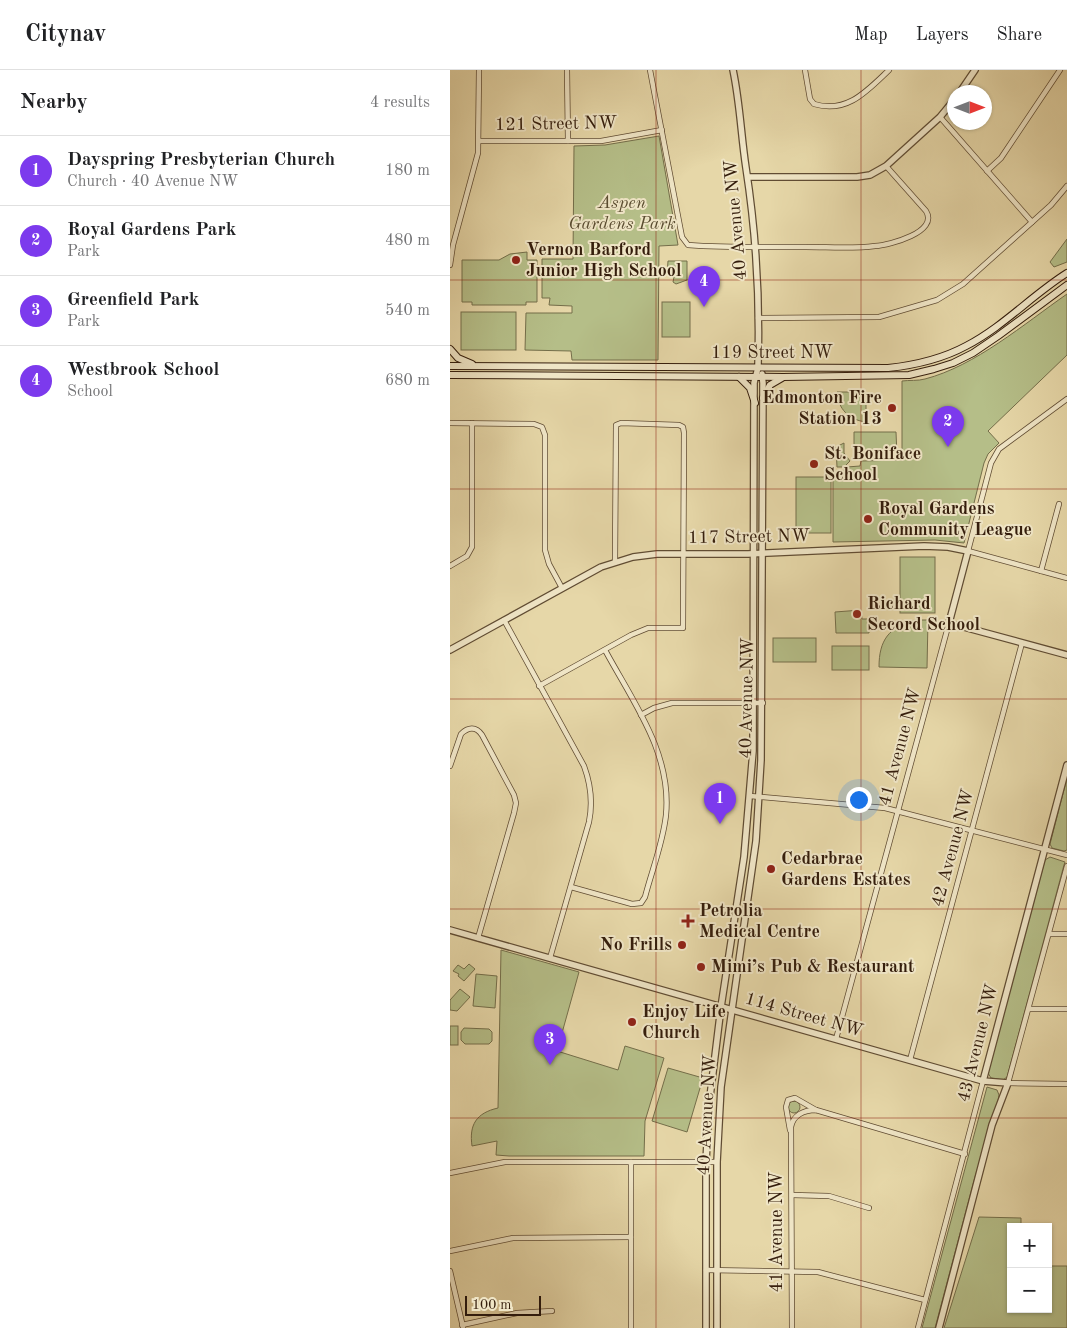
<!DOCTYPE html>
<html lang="en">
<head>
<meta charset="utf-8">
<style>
	body { margin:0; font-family:"Old Standard TT",serif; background:#f2f2f2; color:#202124 }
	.controls { position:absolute; right:15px; bottom:15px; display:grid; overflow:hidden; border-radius:0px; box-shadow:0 1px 4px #0004 }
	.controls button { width:45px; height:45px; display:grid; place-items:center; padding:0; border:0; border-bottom:1px solid #e0e0e0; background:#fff; color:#202124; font:25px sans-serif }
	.compass { position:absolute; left:497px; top:15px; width:45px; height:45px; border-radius:50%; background:#fff; box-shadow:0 1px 4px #0004; rotate:90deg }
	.scale { position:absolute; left:15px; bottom:12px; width:76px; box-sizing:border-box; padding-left:5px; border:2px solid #341d0c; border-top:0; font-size:14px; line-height:18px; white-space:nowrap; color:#341d0c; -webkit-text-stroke:4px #efe5c6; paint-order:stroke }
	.you { position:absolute; left:408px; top:729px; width:18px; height:18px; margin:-12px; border:4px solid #fff; border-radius:50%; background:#1a73e8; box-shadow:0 0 0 8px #1a73e833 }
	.badge { display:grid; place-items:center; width:32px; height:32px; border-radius:50%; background:#7c3aed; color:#fff; font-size:16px; font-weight:700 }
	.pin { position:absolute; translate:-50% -41px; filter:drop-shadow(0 1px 2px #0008) }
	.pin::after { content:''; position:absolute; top:26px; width:18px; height:15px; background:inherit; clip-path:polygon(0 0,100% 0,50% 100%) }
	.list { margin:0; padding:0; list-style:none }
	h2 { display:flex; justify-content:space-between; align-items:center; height:65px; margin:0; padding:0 20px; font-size:21px }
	h2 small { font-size:16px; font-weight:400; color:#757577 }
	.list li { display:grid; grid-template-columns:32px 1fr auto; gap:15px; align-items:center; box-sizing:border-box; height:70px; padding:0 20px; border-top:1px solid #e0e0e0 }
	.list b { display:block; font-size:19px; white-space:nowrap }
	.list p { margin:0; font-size:16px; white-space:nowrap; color:#757577 }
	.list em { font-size:16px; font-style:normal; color:#757577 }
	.map { position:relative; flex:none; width:617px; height:1258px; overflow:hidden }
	header { display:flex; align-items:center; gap:30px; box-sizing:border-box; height:70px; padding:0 25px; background:#fff; border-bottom:1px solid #e0e0e0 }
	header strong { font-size:24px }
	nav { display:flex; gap:28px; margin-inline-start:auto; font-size:18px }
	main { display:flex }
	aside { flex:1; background:#fff }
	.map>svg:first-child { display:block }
	.green { fill:#b5be88; stroke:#746e4a }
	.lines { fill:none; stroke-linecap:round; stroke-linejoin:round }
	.minor-casing { stroke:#604c33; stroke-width:6 }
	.tertiary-casing { stroke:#604c33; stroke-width:8 }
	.secondary-casing { stroke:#341d0c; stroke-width:8 }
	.minor { stroke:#efe5c6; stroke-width:4.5 }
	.tertiary { stroke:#efe5c6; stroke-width:5.5 }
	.secondary { stroke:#efe5c6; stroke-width:6 }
	.grid { fill:none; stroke:#8f2418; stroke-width:1; stroke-opacity:0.55 }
	.poi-dot { fill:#8f2418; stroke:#efe5c6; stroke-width:2 }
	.labels { text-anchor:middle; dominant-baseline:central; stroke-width:4; stroke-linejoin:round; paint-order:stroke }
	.street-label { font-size:18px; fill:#341d0c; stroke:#efe5c6 }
	.park-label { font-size:18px; font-style:italic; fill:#5b4d31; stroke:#efe5c6 }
	.poi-label { font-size:18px; font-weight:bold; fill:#341d0c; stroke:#efe5c6; text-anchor:start }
</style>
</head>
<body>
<header>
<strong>Citynav</strong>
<nav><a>Map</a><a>Layers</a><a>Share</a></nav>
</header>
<main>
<aside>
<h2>Nearby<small>4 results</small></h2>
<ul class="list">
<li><span class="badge">1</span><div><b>Dayspring Presbyterian Church</b><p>Church · 40 Avenue NW</p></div><em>180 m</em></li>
<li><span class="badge">2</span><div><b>Royal Gardens Park</b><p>Park</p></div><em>480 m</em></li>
<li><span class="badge">3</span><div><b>Greenfield Park</b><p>Park</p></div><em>540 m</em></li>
<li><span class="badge">4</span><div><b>Westbrook School</b><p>School</p></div><em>680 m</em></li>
</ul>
</aside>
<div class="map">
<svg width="617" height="1258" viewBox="0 0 617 1258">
	<rect width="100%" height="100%" fill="#e6d7a8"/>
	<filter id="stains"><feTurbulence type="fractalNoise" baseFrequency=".004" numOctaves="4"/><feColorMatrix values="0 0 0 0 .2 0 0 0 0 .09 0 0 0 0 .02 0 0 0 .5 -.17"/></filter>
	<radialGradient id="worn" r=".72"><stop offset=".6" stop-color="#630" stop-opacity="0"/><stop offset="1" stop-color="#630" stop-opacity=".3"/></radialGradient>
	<g class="green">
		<polygon points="209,66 228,175 209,176 208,290 122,290 121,281 75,280 76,243 122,243 122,236 99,235 100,228 92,228 92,189 123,189 124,76 155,75"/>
		<polygon points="617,169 617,192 604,197 600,192"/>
		<polygon points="77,182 77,190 87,190 87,232 76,232 76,235 22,235 22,232 12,232 12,190 49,190 60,184"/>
		<polygon points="218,191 237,191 237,210 226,214 223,212 224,207 217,205"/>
		<path d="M617 224V285L538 361 549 373 538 384 534 393 514 473 485 470 383 472V410L397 397 410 396 411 391 452 390V311C459 310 468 311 475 309 525 296 574 254 617 224Z"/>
		<rect x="212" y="232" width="28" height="35"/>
		<rect x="11" y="242" width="55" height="38"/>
		<path d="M387 322H412L416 326V352C399 350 388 339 387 322Z"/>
		<polygon points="404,362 446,362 447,386 404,386"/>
		<polygon points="394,373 394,383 400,391 394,397 387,397 386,377"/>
		<rect x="346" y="407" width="35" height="56"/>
		<rect x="450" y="487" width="35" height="56"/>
		<polygon points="411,540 412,549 419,549 419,563 386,563 385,542"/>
		<path d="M465 550H478L477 598 429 597C429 570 439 557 465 550Z"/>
		<rect x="323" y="568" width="43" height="24"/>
		<rect x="382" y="576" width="37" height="24"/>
		<polygon points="617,708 617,780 614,781 602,778 600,774"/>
		<polygon points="600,787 615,792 614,795 557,1007 553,1010 541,1008 538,1003 595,790"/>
		<path d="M51 880 129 902 107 981 168 1000 175 976 214 988 195 1051 194 1086H59L46 1085 47 1071 22 1076C19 1055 26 1043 48 1038Z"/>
		<polygon points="19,894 25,899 14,911 8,906 9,904 3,901 8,895 14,899"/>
		<polygon points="26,904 47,906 45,938 23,936"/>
		<polygon points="10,919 20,927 7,941 0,940 0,930"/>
		<rect x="0" y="956" width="8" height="19"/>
		<polygon points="14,958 39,959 42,962 42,971 39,974 15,974 11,970 11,962"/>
		<polygon points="218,998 253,1008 237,1062 202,1051"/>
		<polygon points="537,1017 547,1020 549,1025 548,1031 525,1107 485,1258 472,1258"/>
		<circle cx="344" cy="1037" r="6"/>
		<polygon points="529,1147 571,1148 571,1157 561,1157 561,1239 598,1239 598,1196 617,1196 617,1258 494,1258"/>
	</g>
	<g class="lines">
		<g class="minor-casing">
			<g id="minor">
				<polyline points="117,0 118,71"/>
				<path d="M200 0 232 167 238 175C278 178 317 177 356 177 379 177 403 179 425 176 440 175 489 162 476 141L436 96"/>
				<path d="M355 0 360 29 364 34C397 44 417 21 439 0"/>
				<polyline points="490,47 582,152"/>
				<polyline points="29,71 151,71 212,60"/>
				<polyline points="537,101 551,88 610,0"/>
				<polyline points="0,195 3,175 28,83 29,0"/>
				<polyline points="308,248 429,247 487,230 513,214 601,135 617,116"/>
				<polyline points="617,329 549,379 541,393 518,481 617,508"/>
				<polyline points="0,353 84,354 92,357 95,365 95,480 99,494 112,518"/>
				<polyline points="0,496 17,486 22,477 22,353"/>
				<polyline points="591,501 609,434"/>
				<path d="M54 550 134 696C141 715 143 732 139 752L100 888"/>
				<polyline points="89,616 181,565 198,558 233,558 234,363 233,357 229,355 171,353 166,355 165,491"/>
				<polyline points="191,645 204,638 222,633 313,633"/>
				<path d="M0 696 11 664C18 657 26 656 32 665L64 725 66 733 64 743 28 868"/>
				<polyline points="300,726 435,738 617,785"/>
				<polyline points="617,796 558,1013 617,1014"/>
				<path d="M121 817 182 834 191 833 195 827C202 800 213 773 216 745 222 683 183 632 155 580"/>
				<polyline points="599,864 617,864"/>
				<polyline points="579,939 617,939"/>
				<polyline points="386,969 499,553"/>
				<polyline points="460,990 572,573"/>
				<polyline points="340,1060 336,1037 338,1030 345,1028 366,1040"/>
				<polyline points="0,1103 55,1092 267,1092"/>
				<polyline points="342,1125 379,1126 419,1138"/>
				<polyline points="0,1181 63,1168 181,1167"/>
				<polyline points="256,1200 368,1202 475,1230"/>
				<polyline points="0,1201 13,1257"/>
				<polyline points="12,1255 67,1243 102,1241"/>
				<polyline points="181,1258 181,1092"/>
				<path d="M342 1258 341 1057C343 1045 354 1040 366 1040L515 1084"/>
				<polyline points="468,1258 533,1011"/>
			</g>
		</g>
		<g class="tertiary-casing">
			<g id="tertiary">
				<polyline points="510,22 525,0"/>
				<polyline points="298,107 407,107 420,105 436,96 490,47 504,30"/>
				<polyline points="0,580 151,497 183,487 207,484 298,484 474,476 498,477 518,481 499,553 617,585"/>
				<polyline points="0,860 533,1011 558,1013 542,1055 489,1258"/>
				<polyline points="533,1011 617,695"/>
				<path d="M256 1258V1092L259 1035 271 937 294 787 303 681 304 313C305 307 308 301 308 295 310 229 306 163 296 98 291 65 290 33 283 0"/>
				<polyline points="267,1258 267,1092 271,1017 306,771 311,690 313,313 312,304"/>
			</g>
		</g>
		<g class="secondary-casing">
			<g id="secondary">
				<polyline points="0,279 8,288 22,294"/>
				<path d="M0 296 438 298C466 295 492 289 516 276 553 257 582 225 617 203"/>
				<polyline points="0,305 333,307 459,305 484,299 503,293 523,283 548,266 617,215"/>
				<polyline points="289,307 300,318 305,333"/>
				<polyline points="313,328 320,315 332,308"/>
			</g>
		</g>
		<use href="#minor" class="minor"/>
		<use href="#tertiary" class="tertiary"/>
		<use href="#secondary" class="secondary"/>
	</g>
	<path class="grid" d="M206 0V1258M411 0V1258M0 210H617M0 419H617M0 629H617M0 839H617M0 1048H617"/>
	<g class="poi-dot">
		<circle cx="66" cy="190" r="5"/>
		<circle cx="442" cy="338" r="5"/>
		<circle cx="364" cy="394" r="5"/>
		<circle cx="418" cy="449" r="5"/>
		<circle cx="407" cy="544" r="5"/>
		<circle cx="321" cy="799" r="5"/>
		<path d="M235.5 843.5h5v5h5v5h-5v5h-5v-5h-5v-5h5z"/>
		<circle cx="232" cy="875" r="5"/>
		<circle cx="251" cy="897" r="5"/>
		<circle cx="182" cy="952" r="5"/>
	</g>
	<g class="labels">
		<g class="street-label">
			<text transform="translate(106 54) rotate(-1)">121 Street NW</text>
			<text transform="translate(286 150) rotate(-95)">40 Avenue NW</text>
			<text x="322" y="283">119 Street NW</text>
			<text transform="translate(299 467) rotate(-1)">117 Street NW</text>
			<text transform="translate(297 628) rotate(-89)">40 Avenue NW</text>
			<text transform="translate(450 677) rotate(-75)">41 Avenue NW</text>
			<text transform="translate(503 778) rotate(-75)">42 Avenue NW</text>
			<text transform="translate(354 945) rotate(16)">114 Street NW</text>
			<text transform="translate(528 973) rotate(-76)">43 Avenue NW</text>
			<text transform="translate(257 1045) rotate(-87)">40 Avenue NW</text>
			<text transform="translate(327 1162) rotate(-90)">41 Avenue NW</text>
		</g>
		<g class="park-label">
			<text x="172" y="133">Aspen<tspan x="172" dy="21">Gardens Park</tspan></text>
		</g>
		<g class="poi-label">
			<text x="76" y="180">Vernon Barford<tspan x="76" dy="21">Junior High School</tspan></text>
			<text x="432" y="328" text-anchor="end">Edmonton Fire<tspan x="432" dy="21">Station 13</tspan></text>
			<text x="374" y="384">St. Boniface<tspan x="374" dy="21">School</tspan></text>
			<text x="428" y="439">Royal Gardens<tspan x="428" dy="21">Community League</tspan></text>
			<text x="417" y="534">Richard<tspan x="417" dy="21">Secord School</tspan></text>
			<text x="331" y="789">Cedarbrae<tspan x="331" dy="21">Gardens Estates</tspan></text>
			<text x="249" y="841">Petrolia<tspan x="249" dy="21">Medical Centre</tspan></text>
			<text x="222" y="875" text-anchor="end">No Frills</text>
			<text x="261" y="897">Mimi’s Pub &amp; Restaurant</text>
			<text x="192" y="942">Enjoy Life<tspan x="192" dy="21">Church</tspan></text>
		</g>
	</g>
	<rect width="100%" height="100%" filter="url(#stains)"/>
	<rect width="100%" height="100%" fill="url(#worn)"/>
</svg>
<div class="controls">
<button>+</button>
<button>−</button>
</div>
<svg class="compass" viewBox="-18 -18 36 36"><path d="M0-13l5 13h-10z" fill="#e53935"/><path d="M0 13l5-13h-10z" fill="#757577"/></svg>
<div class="scale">100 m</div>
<div class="you"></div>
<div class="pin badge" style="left:270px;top:754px">1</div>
<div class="pin badge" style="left:498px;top:377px">2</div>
<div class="pin badge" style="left:100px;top:995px">3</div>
<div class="pin badge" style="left:254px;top:237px">4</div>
</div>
</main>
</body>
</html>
